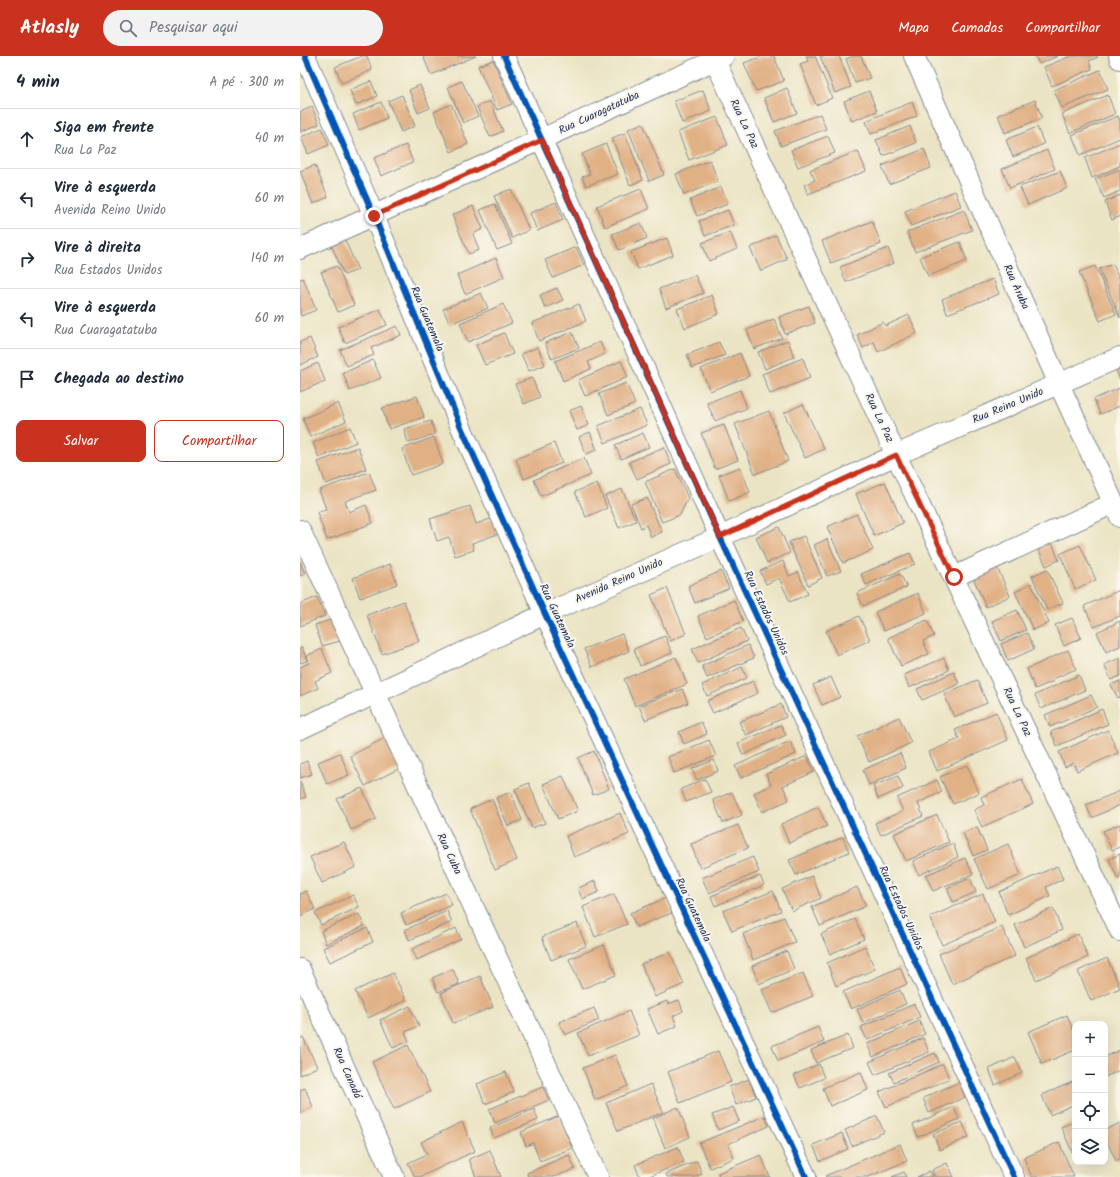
<!DOCTYPE html>
<html lang="pt">
<head>
<meta charset="utf-8">
<style>
	body { margin:0; font-family:Kalam,sans-serif; background:#f2f2f3; color:#1f2937 }
	.controls { position:absolute; right:12px; bottom:12px; display:grid; overflow:hidden; border-radius:8px; box-shadow:0 4px 16px #0002 }
	.controls button { width:36px; height:36px; display:grid; place-items:center; padding:0; border:0; border-bottom:1px solid #e0e1e3; background:#fff; color:#1f2937; font:20px sans-serif }
	.stop { position:absolute; width:12px; height:12px; margin:-9px; border:3px solid #c8321e; border-radius:50%; background:#fff }
	.stop.end { background:#c8321e; border-color:#fff; box-shadow:0 1px 4px #0008 }
	.list { margin:0; padding:0; list-style:none }
	h2 { display:flex; justify-content:space-between; align-items:center; height:52px; margin:0; padding:0 16px; font-size:17px }
	h2 small { font-size:13px; font-weight:400; color:#747a83 }
	.list li { display:grid; grid-template-columns:26px 1fr auto; gap:12px; align-items:center; box-sizing:border-box; height:60px; padding:0 16px; border-top:1px solid #e0e1e3 }
	.list b { display:block; font-size:15px; white-space:nowrap }
	.list p { margin:0; font-size:13px; white-space:nowrap; color:#747a83 }
	.list em { font-size:13px; font-style:normal; color:#747a83 }
	.actions { display:flex; gap:8px; padding:12px 16px }
	.actions a { flex:1; padding:9px 0; border:1px solid #c8321e; border-radius:8px; text-align:center; font-size:14px; color:#c8321e }
	.actions .main { background:#c8321e; color:#fff }
	.icon { flex:none; width:22px; height:22px; fill:none; stroke:currentColor; stroke-width:2; stroke-linecap:round; stroke-linejoin:round }
	.map { position:relative; flex:none; width:820px; height:1121px; overflow:hidden }
	header { display:flex; align-items:center; gap:24px; box-sizing:border-box; height:56px; padding:0 20px; background:#c8321e; color:#fff }
	header strong { font-size:19px }
	nav { display:flex; gap:22px; margin-inline-start:auto; font-size:14px }
	.search { width:280px; height:36px; background:#f2f2f3; display:flex; align-items:center; gap:10px; box-sizing:border-box; padding:0 14px; border-radius:22px; color:#747a83; font-size:15px }
	main { display:flex }
	aside { flex:1; background:#fff }
	.map>svg:first-child { display:block }
	.building { fill:#e1b186 }
	.lines { fill:none; stroke-linecap:round; stroke-linejoin:round }
	.minor-casing { stroke:#838a91; stroke-width:22 }
	.minor { stroke:#fff; stroke-width:20 }
	.cycleway-casing { stroke:#fbf7ec; stroke-width:8 }
	.cycleway { stroke:#0057b8; stroke-width:6 }
	.route { stroke:#c8321e; stroke-width:5 }
	.labels { text-anchor:middle; dominant-baseline:central; stroke-width:4; stroke-linejoin:round; paint-order:stroke }
	.street-label { font-size:11px; fill:#1b2f5e; stroke:#fbf7ec }
</style>
</head>
<body>
<header>
<strong>Atlasly</strong>
<div class="search"><svg class="icon" aria-label="search" viewBox="0 0 24 24"><circle cx="10" cy="10" r="6"/><path d="M15 15l6 6"/></svg>Pesquisar aqui</div>
<nav><a>Mapa</a><a>Camadas</a><a>Compartilhar</a></nav>
</header>
<main>
<aside>
<h2>4 min<small>A pé · 300 m</small></h2>
<ul class="list">
<li><svg class="icon" aria-label="ahead" viewBox="0 0 24 24"><path d="M12 20V5M6 11l6-6 6 6"/></svg><div><b>Siga em frente</b><p>Rua La Paz</p></div><em>40 m</em></li>
<li><svg class="icon" aria-label="left" viewBox="0 0 24 24"><path d="M17 20v-9H6M10 6l-5 5 5 5"/></svg><div><b>Vire à esquerda</b><p>Avenida Reino Unido</p></div><em>60 m</em></li>
<li><svg class="icon" aria-label="right" viewBox="0 0 24 24"><path d="M7 20v-9h11M14 6l5 5-5 5"/></svg><div><b>Vire à direita</b><p>Rua Estados Unidos</p></div><em>140 m</em></li>
<li><svg class="icon" aria-label="left" viewBox="0 0 24 24"><path d="M17 20v-9H6M10 6l-5 5 5 5"/></svg><div><b>Vire à esquerda</b><p>Rua Cuaragatatuba</p></div><em>60 m</em></li>
<li><svg class="icon" aria-label="arrive" viewBox="0 0 24 24"><path d="M6 21V4h12l-3 4 3 4H6"/></svg><div><b>Chegada ao destino</b></div></li>
</ul>
<div class="actions"><a class="main">Salvar</a><a>Compartilhar</a></div>
</aside>
<div class="map">
<svg width="820" height="1121" viewBox="0 0 820 1121">
	<rect width="100%" height="100%" fill="#fbf7ec"/>
	<filter id="ink" filterUnits="userSpaceOnUse"><feTurbulence type="fractalNoise" baseFrequency=".025" numOctaves="2"/><feDisplacementMap in="SourceGraphic" scale="8" xChannelSelector="R" yChannelSelector="G"/><feConvolveMatrix kernelMatrix="1 2 1 2 8 2 1 2 1" color-interpolation-filters="sRGB"/></filter>
	<filter id="wash" filterUnits="userSpaceOnUse"><feTurbulence type="fractalNoise" baseFrequency=".012" numOctaves="4" result="noise"/><feDisplacementMap in="SourceGraphic" scale="16" xChannelSelector="R" yChannelSelector="G"/><feGaussianBlur stdDeviation="0.9" result="paint"/><feColorMatrix in="noise" values="0 0 0 0 0 0 0 0 0 0 0 0 0 0 0 0 0 1.4 0 .05"/><feComposite in="paint" operator="in"/></filter>
	<g filter="url(#wash)">
		<rect width="100%" height="100%" fill="#ebe4c4"/>
		<g id="blocks">
			<g class="building">
				<polygon points="62,0 67,0 72,14 42,27 35,11"/>
				<polygon points="123,0 176,0 131,19"/>
				<polygon points="463,0 474,0 484,25 456,35 444,7"/>
				<polygon points="506,0 515,0 532,42 516,49 500,8 508,5"/>
				<polygon points="520,0 539,0 551,31 535,37"/>
				<polygon points="553,0 561,0 570,22 555,27 546,3"/>
				<polygon points="735,0 758,0 739,8"/>
				<polygon points="771,0 797,0 798,1 789,5 792,13 752,30 744,11"/>
				<polygon points="193,4 212,48 197,54 178,10"/>
				<polygon points="800,14 808,33 762,52 754,34"/>
				<polygon points="71,25 77,40 56,49 50,34"/>
				<polygon points="162,25 178,60 163,67 148,31"/>
				<polygon points="120,29 130,52 118,57 109,34"/>
				<polygon points="487,32 497,57 474,66 464,42"/>
				<polygon points="403,34 411,55 382,67 374,45"/>
				<polygon points="569,35 577,55 552,65 544,45"/>
				<polygon points="102,39 115,70 101,76 88,45"/>
				<polygon points="808,39 815,58 770,77 762,58"/>
				<polygon points="735,44 742,62 705,77 698,59"/>
				<polygon points="190,45 203,75 190,81 177,51"/>
				<polygon points="81,46 87,62 59,74 53,58"/>
				<polygon points="612,46 617,60 571,78 566,65"/>
				<polygon points="151,48 168,88 151,96 134,56"/>
				<polygon points="12,51 19,68 0,76 0,56"/>
				<polygon points="520,58 526,73 481,90 475,75"/>
				<polygon points="818,60 820,65 820,82 780,99 772,79"/>
				<polygon points="417,61 428,89 389,104 378,76"/>
				<polygon points="343,67 364,119 349,125 328,73"/>
				<polygon points="610,70 616,87 583,100 576,84"/>
				<polygon points="737,71 744,88 713,101 706,84"/>
				<polygon points="22,72 29,89 8,98 1,81"/>
				<polygon points="325,77 343,124 330,129 312,82"/>
				<polygon points="528,80 535,97 498,111 491,94"/>
				<polygon points="820,87 820,110 792,122 785,102"/>
				<polygon points="306,88 318,118 286,130 282,121 290,118 282,98"/>
				<polygon points="106,89 113,106 81,120 74,102"/>
				<polygon points="624,93 631,112 589,128 582,110"/>
				<polygon points="747,94 755,113 710,132 702,113"/>
				<polygon points="558,95 566,115 508,138 504,129 515,124 510,114"/>
				<polygon points="410,104 418,125 384,139 376,118"/>
				<polygon points="15,109 28,141 13,148 0,115"/>
				<polygon points="820,113 820,135 804,142 795,123"/>
				<polygon points="760,115 767,132 728,149 720,131"/>
				<polygon points="421,131 428,148 397,160 390,144"/>
				<polygon points="211,133 229,174 212,182 194,140"/>
				<polygon points="341,133 349,153 305,171 297,150"/>
				<polygon points="655,135 661,150 611,170 605,155"/>
				<polygon points="820,139 820,160 812,164 805,146"/>
				<polygon points="256,146 263,164 237,175 230,157"/>
				<polygon points="195,148 212,188 197,194 180,154"/>
				<polygon points="173,150 183,173 173,178 179,194 169,198 152,159"/>
				<polygon points="428,154 434,169 405,180 399,165"/>
				<polygon points="664,154 672,174 615,196 607,176"/>
				<polygon points="572,165 581,188 531,207 522,185"/>
				<polygon points="341,167 347,182 319,194 312,178"/>
				<polygon points="430,176 437,193 409,205 402,187"/>
				<polygon points="476,179 487,203 461,215 450,192"/>
				<polygon points="44,182 58,214 44,219 31,188"/>
				<polygon points="367,182 373,199 338,213 331,196"/>
				<polygon points="660,186 667,205 628,220 620,201"/>
				<polygon points="276,191 284,209 253,222 245,204"/>
				<polygon points="588,192 594,207 546,226 540,211"/>
				<polygon points="196,202 204,221 165,238 157,219"/>
				<polygon points="813,208 820,224 820,262 799,213"/>
				<polygon points="37,210 54,249 38,256 21,216"/>
				<polygon points="795,210 816,258 800,265 779,216"/>
				<polygon points="395,219 403,237 366,252 359,233"/>
				<polygon points="3,222 16,254 1,260 0,257 0,223"/>
				<polygon points="693,223 699,238 647,258 642,243"/>
				<polygon points="257,232 263,244 245,252 240,239"/>
				<polygon points="181,237 188,252 150,268 143,253"/>
				<polygon points="412,239 419,258 385,272 377,253"/>
				<polygon points="203,248 212,267 168,286 160,267"/>
				<polygon points="279,248 286,265 239,285 232,267"/>
				<polygon points="509,250 515,267 485,278 479,261"/>
				<polygon points="80,253 87,269 45,287 38,271"/>
				<polygon points="609,259 617,277 578,296 574,286 563,292 557,279 583,266 585,270"/>
				<polygon points="474,263 482,282 454,293 447,274"/>
				<polygon points="97,270 101,279 71,292 74,299 47,310 40,294"/>
				<polygon points="272,276 279,292 252,303 245,287"/>
				<polygon points="204,277 213,298 185,309 176,289"/>
				<polygon points="10,282 18,301 0,309 0,286"/>
				<polygon points="488,284 494,301 465,313 458,296"/>
				<polygon points="300,286 305,298 288,306 291,313 263,325 255,305"/>
				<polygon points="419,286 425,299 392,312 387,299"/>
				<polygon points="238,291 245,309 229,315 221,298"/>
				<polygon points="440,297 449,320 410,335 401,313"/>
				<polygon points="503,302 510,322 470,338 462,318"/>
				<polygon points="73,304 81,322 50,335 43,317"/>
				<polygon points="321,305 328,321 285,340 278,324"/>
				<polygon points="18,307 25,325 0,336 0,315"/>
				<polygon points="820,312 820,324 816,314"/>
				<polygon points="232,322 240,341 224,348 215,328"/>
				<polygon points="326,327 335,348 308,359 299,338"/>
				<polygon points="820,332 820,350 800,358 794,343"/>
				<polygon points="440,334 447,352 415,365 407,347"/>
				<polygon points="117,340 124,361 89,373 82,352"/>
				<polygon points="38,347 46,365 10,381 3,363"/>
				<polygon points="503,348 524,393 505,402 484,357"/>
				<polygon points="281,350 289,369 277,374 269,355"/>
				<polygon points="340,353 347,369 305,387 298,370"/>
				<polygon points="469,355 488,405 455,418 435,368"/>
				<polygon points="131,365 135,378 108,387 104,373"/>
				<polygon points="424,369 438,404 415,413 401,377"/>
				<polygon points="50,371 56,386 19,402 13,387"/>
				<polygon points="290,376 297,394 286,398 279,381"/>
				<polygon points="343,377 349,391 321,403 315,389"/>
				<polygon points="134,381 143,408 111,419 102,393"/>
				<polygon points="254,387 262,407 224,423 216,403"/>
				<polygon points="58,391 66,413 26,428 18,406"/>
				<polygon points="364,391 371,408 337,423 329,406"/>
				<polygon points="284,402 291,419 241,440 234,424"/>
				<polygon points="440,411 450,436 429,445 419,419"/>
				<polygon points="375,413 388,442 380,459 362,466 345,426"/>
				<polygon points="69,416 76,434 45,445 49,456 66,449 73,467 27,484 17,456 26,453 19,434"/>
				<polygon points="585,426 603,467 574,480 556,438"/>
				<polygon points="297,427 307,452 286,461 275,436"/>
				<polygon points="322,433 336,465 319,472 305,440"/>
				<polygon points="347,442 362,476 351,481 346,469 341,472 331,448"/>
				<polygon points="170,450 176,468 193,462 198,478 172,487 174,494 155,500 149,481 137,485 130,463"/>
				<polygon points="557,458 573,494 543,507 527,471"/>
				<polygon points="479,471 490,497 467,507 456,481"/>
				<polygon points="504,480 522,522 508,529 489,486"/>
				<polygon points="750,482 759,504 746,510 736,488"/>
				<polygon points="527,483 541,515 527,520 514,489"/>
				<polygon points="780,489 796,524 775,533 760,498"/>
				<polygon points="610,497 615,508 566,529 561,518"/>
				<polygon points="0,505 5,518 0,520"/>
				<polygon points="483,505 489,520 498,516 508,538 490,546 479,522 466,528 460,515"/>
				<polygon points="90,508 97,528 60,542 53,522"/>
				<polygon points="696,509 710,540 686,551 672,519"/>
				<polygon points="747,513 763,547 747,554 732,520"/>
				<polygon points="421,515 429,532 395,547 388,530"/>
				<polygon points="600,518 607,531 563,550 557,537"/>
				<polygon points="731,527 749,567 733,574 715,536"/>
				<polygon points="367,532 386,578 370,585 351,539"/>
				<polygon points="820,534 820,560 794,571 784,550"/>
				<polygon points="618,537 626,557 584,575 575,556"/>
				<polygon points="17,541 25,560 0,570 0,548"/>
				<polygon points="434,544 443,565 407,581 398,560"/>
				<polygon points="104,545 119,585 82,598 67,559"/>
				<polygon points="717,554 726,574 701,585 692,565"/>
				<polygon points="559,560 570,584 537,599 526,575"/>
				<polygon points="772,562 781,582 764,590 755,569"/>
				<polygon points="33,563 40,585 22,590 15,569"/>
				<polygon points="627,564 634,580 623,585 629,598 601,610 588,582"/>
				<polygon points="820,565 820,590 806,596 797,576"/>
				<polygon points="441,572 447,585 398,607 392,593"/>
				<polygon points="727,577 734,593 708,605 701,588"/>
				<polygon points="322,578 329,595 292,611 284,593"/>
				<polygon points="365,580 372,597 340,610 334,593"/>
				<polygon points="448,589 454,602 407,622 402,610"/>
				<polygon points="2,591 7,605 0,607 0,592"/>
				<polygon points="22,593 32,617 15,625 18,632 0,640 0,611 9,607 6,600"/>
				<polygon points="768,594 776,613 753,623 754,625 735,633 727,613"/>
				<polygon points="376,601 387,628 335,650 324,623"/>
				<polygon points="644,602 649,614 609,632 604,619"/>
				<polygon points="820,602 820,620 811,624 804,609"/>
				<polygon points="442,611 447,622 407,640 402,629"/>
				<polygon points="654,616 659,628 622,644 617,633"/>
				<polygon points="779,619 785,634 741,653 735,639"/>
				<polygon points="531,621 540,641 522,649 513,629"/>
				<polygon points="677,624 687,647 654,661 644,638"/>
				<polygon points="453,625 458,637 413,657 407,645"/>
				<polygon points="820,625 820,641 818,642 811,629"/>
				<polygon points="382,633 388,647 345,664 339,650"/>
				<polygon points="791,639 797,651 750,671 745,659"/>
				<polygon points="481,648 486,661 446,679 439,666"/>
				<polygon points="802,653 808,668 757,690 751,676"/>
				<polygon points="696,656 708,684 637,715 629,696 659,683 655,674"/>
				<polygon points="599,661 611,687 569,706 557,680"/>
				<polygon points="401,666 407,678 384,688 379,676"/>
				<polygon points="481,669 486,679 443,699 438,687"/>
				<polygon points="808,674 818,697 777,715 773,707 765,711 759,696"/>
				<polygon points="85,682 100,712 65,730 50,700"/>
				<polygon points="409,684 416,700 374,717 368,701"/>
				<polygon points="490,685 496,698 441,722 435,710"/>
				<polygon points="294,695 309,733 293,739 278,702"/>
				<polygon points="40,697 49,719 27,728 18,706"/>
				<polygon points="600,697 606,712 569,729 563,714"/>
				<polygon points="507,700 514,716 483,730 489,744 462,756 454,737 471,729 466,718"/>
				<polygon points="414,704 418,715 397,724 392,713"/>
				<polygon points="7,705 12,718 0,722 0,708"/>
				<polygon points="667,709 679,737 653,748 640,721"/>
				<polygon points="263,720 278,755 258,763 243,728"/>
				<polygon points="598,720 603,732 578,743 573,730"/>
				<polygon points="405,723 411,736 386,746 381,733"/>
				<polygon points="722,723 733,748 682,771 674,754 684,749 681,741"/>
				<polygon points="637,724 642,736 618,747 623,760 581,779 575,767 603,755 597,742"/>
				<polygon points="0,725 6,741 0,743"/>
				<polygon points="229,727 245,767 232,772 215,733"/>
				<polygon points="62,732 76,763 51,774 37,743"/>
				<polygon points="820,735 820,749 792,762 786,749"/>
				<polygon points="211,736 222,764 208,770 196,742"/>
				<polygon points="432,736 442,759 423,767 413,744"/>
				<polygon points="192,743 217,804 195,814 170,753"/>
				<polygon points="518,751 527,770 489,787 481,768"/>
				<polygon points="320,757 329,778 274,801 266,780"/>
				<polygon points="637,759 649,786 606,805 594,778"/>
				<polygon points="820,768 820,791 812,794 803,775"/>
				<polygon points="438,769 448,792 400,812 391,788"/>
				<polygon points="677,771 687,794 673,800 663,777"/>
				<polygon points="543,781 549,796 496,819 489,804"/>
				<polygon points="44,786 56,811 22,827 10,801"/>
				<polygon points="653,787 658,801 619,819 613,805"/>
				<polygon points="708,788 721,819 688,833 674,803"/>
				<polygon points="820,798 820,822 818,823 809,803"/>
				<polygon points="453,801 459,816 409,837 402,822"/>
				<polygon points="665,802 673,818 633,835 626,819"/>
				<polygon points="757,810 763,823 746,831 750,840 708,859 699,836"/>
				<polygon points="460,820 464,829 415,850 411,840"/>
				<polygon points="512,820 521,842 492,855 482,833"/>
				<polygon points="670,822 676,836 653,846 647,832"/>
				<polygon points="295,825 299,836 282,843 278,832"/>
				<polygon points="557,831 566,850 520,870 512,851"/>
				<polygon points="6,835 15,853 0,861 0,838"/>
				<polygon points="473,835 481,855 432,875 423,855"/>
				<polygon points="146,837 152,849 106,869 101,857"/>
				<polygon points="314,838 327,868 295,881 283,851"/>
				<polygon points="683,838 695,866 642,889 630,861"/>
				<polygon points="53,839 59,851 21,869 15,857"/>
				<polygon points="366,842 372,857 336,871 330,857"/>
				<polygon points="753,852 762,874 724,891 715,869"/>
				<polygon points="147,855 152,866 109,884 105,874"/>
				<polygon points="59,858 64,870 26,888 21,875"/>
				<polygon points="484,861 495,886 453,904 443,878"/>
				<polygon points="555,863 564,883 530,898 521,878"/>
				<polygon points="277,867 286,890 251,904 242,881"/>
				<polygon points="702,871 715,900 652,928 639,898"/>
				<polygon points="67,872 73,886 30,906 23,892"/>
				<polygon points="156,872 161,883 117,904 112,893"/>
				<polygon points="778,878 788,901 736,924 726,902"/>
				<polygon points="304,889 316,919 282,933 269,903"/>
				<polygon points="565,890 575,913 536,930 527,907"/>
				<polygon points="487,895 494,913 459,928 452,910"/>
				<polygon points="370,896 384,928 355,941 341,908"/>
				<polygon points="807,902 820,932 791,945 778,915"/>
				<polygon points="600,911 607,928 551,953 543,936"/>
				<polygon points="153,913 159,928 138,936 132,922"/>
				<polygon points="93,917 106,944 68,962 55,935"/>
				<polygon points="503,917 513,940 472,957 462,934"/>
				<polygon points="180,920 193,951 153,967 141,937"/>
				<polygon points="600,934 606,948 563,967 557,953"/>
				<polygon points="379,944 383,955 373,960 377,970 358,978 347,953 367,945 368,948"/>
				<polygon points="614,948 620,961 567,984 561,971"/>
				<polygon points="110,950 119,970 105,976 109,985 93,992 80,964"/>
				<polygon points="294,952 299,964 265,979 259,966"/>
				<polygon points="329,955 339,979 288,1000 278,977"/>
				<polygon points="767,959 775,978 775,994 742,1008 728,976"/>
				<polygon points="619,965 625,978 573,1001 567,988"/>
				<polygon points="518,971 524,986 478,1005 472,990"/>
				<polygon points="548,979 553,992 516,1007 511,994"/>
				<polygon points="3,981 17,1011 0,1019 0,983"/>
				<polygon points="623,982 629,996 575,1019 569,1006"/>
				<polygon points="108,989 130,1036 94,1053 72,1006"/>
				<polygon points="820,994 820,1014 805,1021 805,1001"/>
				<polygon points="418,995 431,1026 380,1047 368,1016"/>
				<polygon points="635,997 639,1006 594,1026 589,1017"/>
				<polygon points="315,999 328,1030 295,1044 283,1012"/>
				<polygon points="715,1001 722,1017 695,1029 689,1013"/>
				<polygon points="519,1008 524,1022 500,1032 494,1019"/>
				<polygon points="643,1008 649,1023 586,1051 579,1036"/>
				<polygon points="206,1016 214,1036 185,1048 177,1028"/>
				<polygon points="561,1016 568,1034 530,1050 523,1032"/>
				<polygon points="449,1023 456,1041 436,1049 429,1031"/>
				<polygon points="775,1025 775,1048 750,1059 742,1039"/>
				<polygon points="659,1026 665,1041 629,1057 623,1042"/>
				<polygon points="351,1028 363,1056 318,1075 306,1047"/>
				<polygon points="243,1031 249,1044 195,1067 189,1053"/>
				<polygon points="5,1032 13,1051 0,1057 0,1034"/>
				<polygon points="378,1051 390,1081 365,1092 353,1062"/>
				<polygon points="433,1051 439,1065 418,1074 412,1059"/>
				<polygon points="654,1051 659,1063 618,1081 613,1069"/>
				<polygon points="234,1053 238,1064 194,1082 190,1072"/>
				<polygon points="259,1060 272,1092 240,1105 233,1087 226,1090 221,1076"/>
				<polygon points="465,1060 469,1070 428,1088 434,1102 410,1112 399,1087"/>
				<polygon points="577,1060 584,1076 552,1090 545,1074"/>
				<polygon points="775,1065 775,1102 761,1071"/>
				<polygon points="162,1066 175,1095 120,1121 115,1121 108,1107 127,1098 121,1086"/>
				<polygon points="662,1066 669,1081 640,1094 633,1078"/>
				<polygon points="820,1067 820,1104 816,1105 805,1081 805,1074"/>
				<polygon points="542,1077 548,1093 520,1105 513,1089"/>
				<polygon points="759,1086 774,1121 732,1121 724,1102"/>
				<polygon points="600,1088 607,1105 568,1121 526,1121 525,1120"/>
				<polygon points="378,1091 384,1106 347,1121 340,1121 335,1109"/>
				<polygon points="190,1094 201,1121 176,1121 169,1103"/>
				<polygon points="269,1099 275,1113 254,1121 228,1121 227,1117"/>
				<polygon points="461,1099 470,1121 419,1121 418,1117"/>
				<polygon points="397,1105 402,1118 395,1121 367,1121 366,1118"/>
				<polygon points="647,1107 654,1121 635,1121 632,1114"/>
				<polygon points="630,1115 633,1121 617,1121"/>
				<polygon points="604,1116 606,1121 592,1121"/>
			</g>
		</g>
	</g>
	<g filter="url(#ink)">
		<use href="#blocks" fill-opacity="0" stroke="#838a91" stroke-width="1"/>
		<g class="lines">
			<g class="minor-casing">
				<g id="minor">
					<polyline points="5,0 74,160 161,371 245,558 506,1121"/>
					<polyline points="204,0 420,481 714,1121"/>
					<polyline points="413,0 596,399 820,875"/>
					<polyline points="614,0 759,328 820,461"/>
					<polyline points="819,0 820,3"/>
					<polyline points="0,193 424,0"/>
					<polyline points="0,474 298,1121"/>
					<polyline points="654,521 814,447"/>
					<polyline points="0,673 245,558 420,481 596,399 820,301"/>
					<polyline points="0,913 94,1121"/>
				</g>
			</g>
			<use href="#minor" class="minor"/>
			<g class="cycleway-casing">
				<g id="cycleway">
					<polyline points="5,0 74,160 161,371 245,558 506,1121"/>
					<polyline points="204,0 420,481 714,1121"/>
				</g>
			</g>
			<use href="#cycleway" class="cycleway"/>
		</g>
	</g>
	<g class="lines" filter="url(#ink)">
		<polyline class="route" points="74,160 242,84 420,481 596,399 654,521"/>
	</g>
	<g class="labels">
		<g class="street-label">
			<text transform="translate(299 57) rotate(-25)">Rua Cuaragatatuba</text>
			<text transform="translate(444 68) rotate(65)">Rua La Paz</text>
			<text transform="translate(716 231) rotate(66)">Rua Aruba</text>
			<text transform="translate(127 263) rotate(67)">Rua Guatemala</text>
			<text transform="translate(708 350) rotate(-23)">Rua Reino Unido</text>
			<text transform="translate(579 362) rotate(65)">Rua La Paz</text>
			<text transform="translate(319 525) rotate(-24)">Avenida Reino Unido</text>
			<text transform="translate(466 557) rotate(65)">Rua Estados Unidos</text>
			<text transform="translate(257 560) rotate(65)">Rua Guatemala</text>
			<text transform="translate(717 656) rotate(65)">Rua La Paz</text>
			<text transform="translate(149 798) rotate(65)">Rua Cuba</text>
			<text transform="translate(601 852) rotate(65)">Rua Estados Unidos</text>
			<text transform="translate(393 854) rotate(65)">Rua Guatemala</text>
			<text transform="translate(47 1017) rotate(66)">Rua Canadá</text>
		</g>
	</g>
</svg>
<div class="controls">
<button>+</button>
<button>−</button>
<button><svg class="icon" aria-label="locate" viewBox="0 0 24 24"><circle cx="12" cy="12" r="6"/><path d="M12 2v4M12 18v4M2 12h4M18 12h4"/></svg></button>
<button><svg class="icon" aria-label="layers" viewBox="0 0 24 24"><path d="M12 4l9 5-9 5-9-5zM3 14l9 5 9-5"/></svg></button>
</div>
<div class="stop" style="left:654px;top:521px"></div>
<div class="stop end" style="left:74px;top:160px"></div>
</div>
</main>
</body>
</html>
